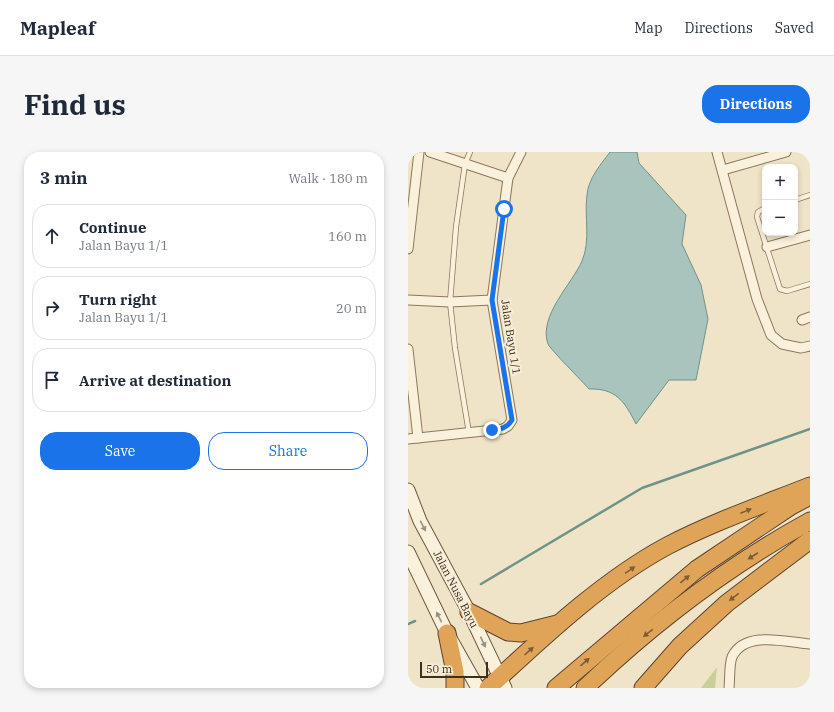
<!DOCTYPE html>
<html lang="en">
<head>
<meta charset="utf-8">
<style>
	body { margin:0; font-family:"IBM Plex Serif",serif; background:#f6f6f7; color:#1f2937 }
	.controls { position:absolute; right:12px; top:12px; display:grid; overflow:hidden; border-radius:8px; box-shadow:0 2px 6px #0003 }
	.controls button { width:36px; height:36px; display:grid; place-items:center; padding:0; border:0; border-bottom:1px solid #e0e1e3; background:#fff; color:#1f2937; font:20px sans-serif }
	.scale { position:absolute; left:12px; bottom:10px; width:68px; box-sizing:border-box; padding-left:4px; border:2px solid #3d2e20; border-top:0; font-size:11px; line-height:14px; white-space:nowrap; color:#3d2e20; -webkit-text-stroke:3px #f7eed8; paint-order:stroke }
	.stop { position:absolute; width:12px; height:12px; margin:-9px; border:3px solid #1a73e8; border-radius:50%; background:#fff }
	.stop.end { background:#1a73e8; border-color:#fff; box-shadow:0 1px 4px #0008 }
	.list { margin:0; padding:0; list-style:none }
	h2 { display:flex; justify-content:space-between; align-items:center; height:52px; margin:0; padding:0 16px; font-size:17px }
	h2 small { font-size:13px; font-weight:400; color:#747a83 }
	.list li { display:grid; grid-template-columns:26px 1fr auto; gap:12px; align-items:center; box-sizing:border-box; height:64px; margin:0 8px 8px; padding:0 8px; border:1px solid #e0e1e3; border-radius:16px }
	.list b { display:block; font-size:15px; white-space:nowrap }
	.list p { margin:0; font-size:13px; white-space:nowrap; color:#747a83 }
	.list em { font-size:13px; font-style:normal; color:#747a83 }
	.actions { display:flex; gap:8px; padding:12px 16px }
	.actions a { flex:1; padding:9px 0; border:1px solid #1a73e8; border-radius:16px; text-align:center; font-size:14px; color:#1a73e8 }
	.actions .main { background:#1a73e8; color:#fff }
	.icon { flex:none; width:22px; height:22px; fill:none; stroke:currentColor; stroke-width:2; stroke-linecap:round; stroke-linejoin:round }
	.map { position:relative; flex:none; width:402px; height:536px; overflow:hidden; border-radius:16px }
	header { display:flex; align-items:center; gap:24px; box-sizing:border-box; height:56px; padding:0 20px; background:#fff; border-bottom:1px solid #e0e1e3 }
	header strong { font-size:19px }
	nav { display:flex; gap:22px; margin-inline-start:auto; font-size:14px }
	.intro { display:flex; align-items:center; justify-content:space-between; box-sizing:border-box; height:96px; padding:0 24px }
	h1 { margin:0; font-size:28px }
	.button { padding:10px 18px; border-radius:16px; background:#1a73e8; color:#fff; font-size:14px; font-weight:700 }
	main { display:flex; gap:24px; padding:0 24px }
	aside { flex:1; background:#fff; border-radius:16px; box-shadow:0 2px 6px #0003 }
	.map>svg:first-child { display:block }
	.green { fill:#c9cf9b }
	.water { fill:#a9c4bc; stroke:#6f938a }
	.lines { fill:none; stroke-linecap:round; stroke-linejoin:round }
	.stream { stroke:#6f938a; stroke-width:2.5 }
	.lane-casing { stroke:#8d765c; stroke-width:6 }
	.street-casing { stroke:#8d765c; stroke-width:11 }
	.secondary-casing { stroke:#6f573f; stroke-width:15 }
	.highway-casing { stroke:#5b4430; stroke-width:19 }
	.lane { stroke:#faf1dc; stroke-width:4.5 }
	.street { stroke:#faf1dc; stroke-width:9 }
	.secondary { stroke:#faf1dc; stroke-width:13 }
	.highway { stroke:#e0a458; stroke-width:17 }
	.oneway { fill:#7e5d36 }
	.oneway2 { fill:#9c907e }
	.route { stroke:#1a73e8; stroke-width:5 }
	.labels { text-anchor:middle; dominant-baseline:central; stroke-width:4; stroke-linejoin:round; paint-order:stroke }
	.street-label { font-size:11px; fill:#3d2e20; stroke:#f7eed8 }
</style>
</head>
<body>
<header>
<strong>Mapleaf</strong>
<nav><a>Map</a><a>Directions</a><a>Saved</a></nav>
</header>
<div class="intro"><h1>Find us</h1><a class="button">Directions</a></div>
<main>
<aside>
<h2>3 min<small>Walk · 180 m</small></h2>
<ul class="list">
<li><svg class="icon" aria-label="ahead" viewBox="0 0 24 24"><path d="M12 20V5M6 11l6-6 6 6"/></svg><div><b>Continue</b><p>Jalan Bayu 1/1</p></div><em>160 m</em></li>
<li><svg class="icon" aria-label="right" viewBox="0 0 24 24"><path d="M7 20v-9h11M14 6l5 5-5 5"/></svg><div><b>Turn right</b><p>Jalan Bayu 1/1</p></div><em>20 m</em></li>
<li><svg class="icon" aria-label="arrive" viewBox="0 0 24 24"><path d="M6 21V4h12l-3 4 3 4H6"/></svg><div><b>Arrive at destination</b></div></li>
</ul>
<div class="actions"><a class="main">Save</a><a>Share</a></div>
</aside>
<div class="map">
<svg width="402" height="536" viewBox="0 0 402 536">
	<rect width="100%" height="100%" fill="#f0e4c8"/>
	<polygon class="green" points="309,515 307,536 293,536"/>
	<path class="water" d="M202 0H229L231 11 278 63 274 92 293 133 300 167 288 228H261L228 272C217 250 208 236 181 237 175 230 141 196 140 192 130 164 164 132 174 109 183 88 176 64 179 43 180 27 193 12 202 0Z"/>
	<g class="lines">
		<g class="stream">
			<polyline points="73,432 234,336 402,277"/>
			<polyline points="0,472 7,469"/>
		</g>
		<g class="lane-casing">
			<g id="lane">
				<polyline points="387,48 402,43"/>
				<polyline points="357,56 350,60 349,65 372,137 379,139 402,132"/>
				<polyline points="61,281 47,196 42,150 48,75 57,12 62,0"/>
			</g>
		</g>
		<g class="street-casing">
			<g id="street">
				<polyline points="22,0 100,26"/>
				<polyline points="309,0 349,147 363,183 374,192 393,196 402,194"/>
				<polyline points="315,18 378,0"/>
				<polyline points="359,95 402,83"/>
				<polyline points="0,97 11,0"/>
				<polyline points="0,148 42,150 84,148"/>
				<polyline points="394,168 402,165"/>
				<polyline points="0,197 10,286"/>
				<polyline points="0,287 95,277 100,274 104,268 84,148 100,26 113,0"/>
				<path d="M321 536C322 527 321 513 324 505 337 478 378 490 402 492"/>
			</g>
		</g>
		<g class="secondary-casing">
			<g id="secondary">
				<polyline points="0,338 12,369 61,460 97,536"/>
				<polyline points="0,400 39,481 70,536"/>
			</g>
		</g>
		<g class="highway-casing">
			<g id="highway">
				<polyline points="61,460 100,480 113,481 149,472"/>
				<polyline points="39,481 47,520 47,536"/>
				<path d="M80 536C134 486 194 429 259 394 305 370 354 353 402 334"/>
				<polyline points="148,536 289,417 383,354 402,344"/>
				<path d="M177 536C244 472 320 414 402 369"/>
				<polyline points="235,536 272,494 319,451 402,388"/>
			</g>
		</g>
		<use href="#lane" class="lane"/>
		<use href="#street" class="street"/>
		<use href="#secondary" class="secondary"/>
		<use href="#highway" class="highway"/>
	</g>
	<defs><path id="oneway-solid" d="M-6-.8H1V-3.2L6.5 0L1 3.2V.8H-6Z"/></defs>
	<g class="oneway">
		<use href="#oneway-solid" transform="translate(338 359) rotate(-22)"/>
		<use href="#oneway-solid" transform="translate(345 404) rotate(147)"/>
		<use href="#oneway-solid" transform="translate(222 418) rotate(-34)"/>
		<use href="#oneway-solid" transform="translate(277 427) rotate(-39)"/>
		<use href="#oneway-solid" transform="translate(326 445) rotate(143)"/>
		<use href="#oneway-solid" transform="translate(240 481) rotate(142)"/>
		<use href="#oneway-solid" transform="translate(121 499) rotate(-42)"/>
		<use href="#oneway-solid" transform="translate(177 510) rotate(-41)"/>
	</g>
	<g class="oneway2">
		<use href="#oneway-solid" transform="translate(15 374) rotate(63)"/>
		<use href="#oneway-solid" transform="translate(31 465) rotate(-116)"/>
		<use href="#oneway-solid" transform="translate(75 490) rotate(65)"/>
	</g>
	<g class="lines">
		<path class="route" d="M84 278C93 277 99 276 104 268L84 148 96 57"/>
	</g>
	<g class="labels">
		<g class="street-label">
			<text transform="translate(103 185) rotate(81)">Jalan Bayu 1/1</text>
			<text transform="translate(48 437) rotate(63)">Jalan Nusa Bayu</text>
		</g>
	</g>
</svg>
<div class="controls">
<button>+</button>
<button>−</button>
</div>
<div class="scale">50 m</div>
<div class="stop" style="left:96px;top:57px"></div>
<div class="stop end" style="left:84px;top:278px"></div>
</div>
</main>
</body>
</html>
